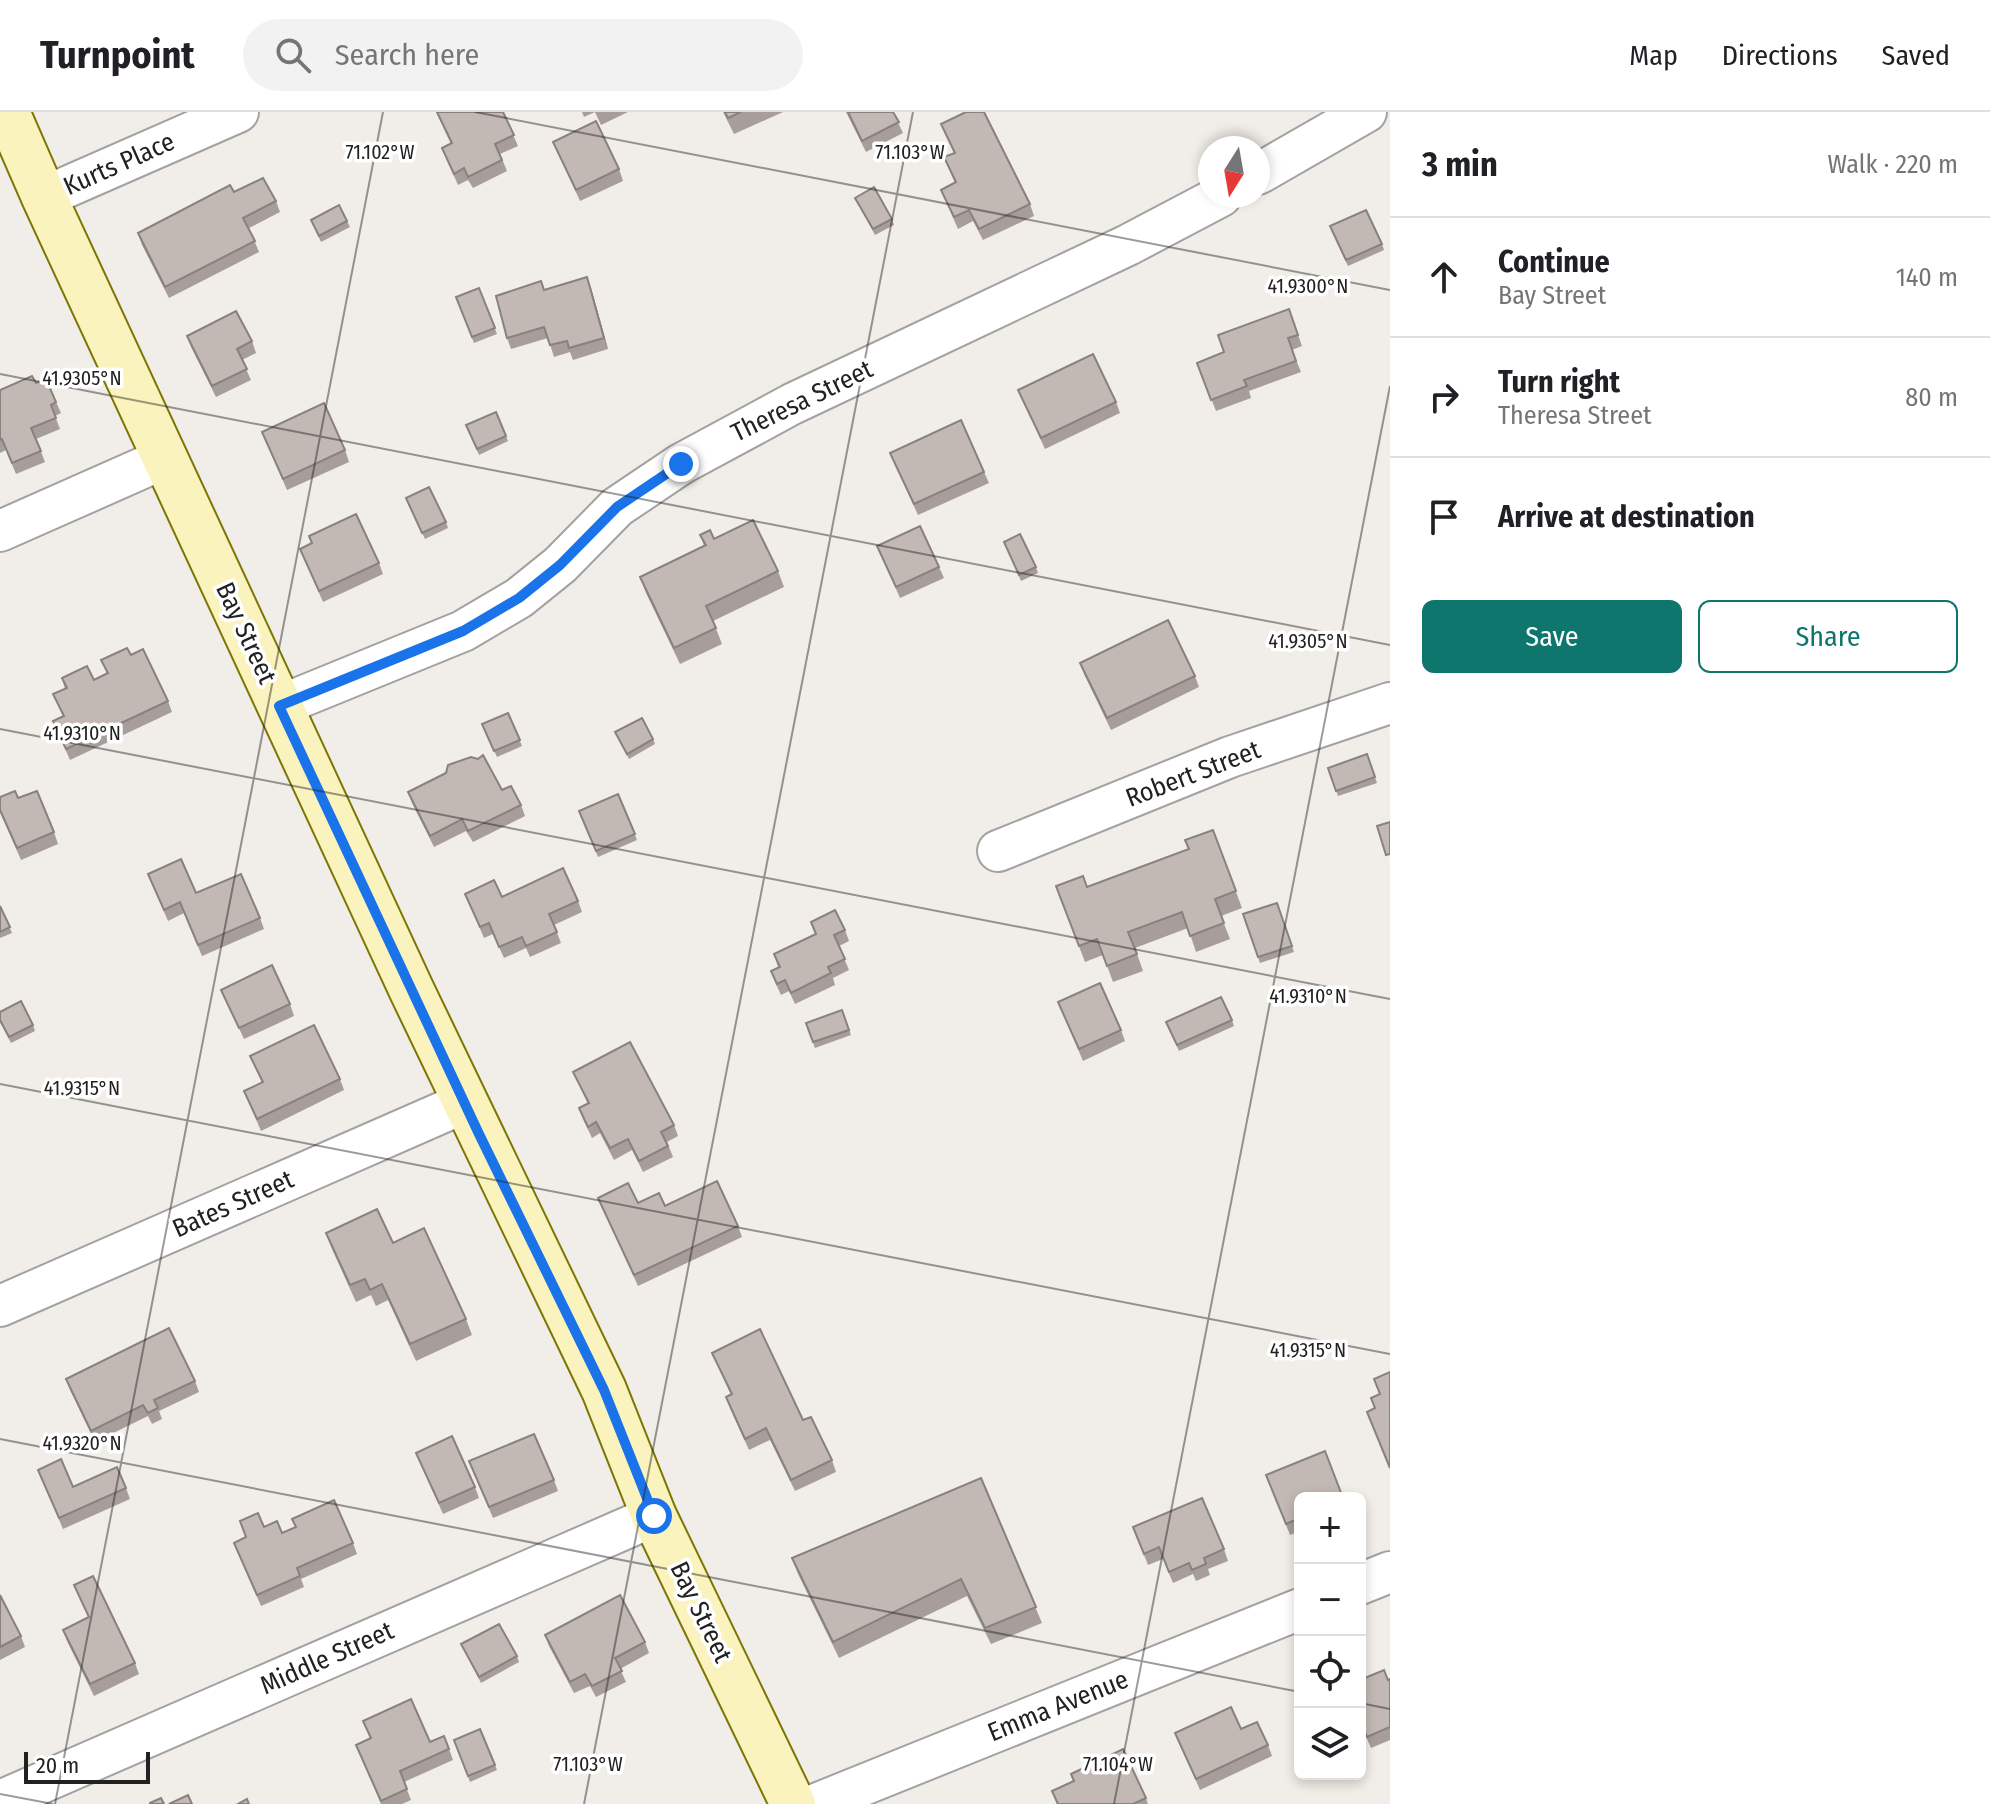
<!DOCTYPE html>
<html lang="en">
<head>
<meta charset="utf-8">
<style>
	body { margin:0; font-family:"Fira Sans Condensed",sans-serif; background:#f2f2f2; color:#202124 }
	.controls { position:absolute; right:24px; bottom:24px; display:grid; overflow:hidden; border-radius:12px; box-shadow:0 4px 12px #0003 }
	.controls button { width:72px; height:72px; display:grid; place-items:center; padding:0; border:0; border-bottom:2px solid #e0e0e0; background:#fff; color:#202124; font:40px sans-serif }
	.compass { position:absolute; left:1198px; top:24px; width:72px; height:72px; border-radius:50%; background:#fff; box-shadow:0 4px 12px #0003; rotate:191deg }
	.scale { position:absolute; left:24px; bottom:20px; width:126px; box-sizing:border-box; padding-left:8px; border:4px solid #212121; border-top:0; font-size:22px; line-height:28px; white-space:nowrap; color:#212121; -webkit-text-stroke:6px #fff; paint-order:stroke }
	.stop { position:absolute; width:24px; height:24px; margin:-18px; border:6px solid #1a73e8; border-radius:50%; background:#fff }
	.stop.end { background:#1a73e8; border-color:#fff; box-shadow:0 2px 8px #0008 }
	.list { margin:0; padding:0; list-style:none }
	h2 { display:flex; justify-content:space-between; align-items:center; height:104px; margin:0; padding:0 32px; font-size:34px }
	h2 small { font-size:26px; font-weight:400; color:#757577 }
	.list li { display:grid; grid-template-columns:52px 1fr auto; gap:24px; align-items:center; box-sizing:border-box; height:120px; padding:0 32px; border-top:2px solid #e0e0e0 }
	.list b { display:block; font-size:30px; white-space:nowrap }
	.list p { margin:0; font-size:26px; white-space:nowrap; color:#757577 }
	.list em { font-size:26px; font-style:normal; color:#757577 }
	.actions { display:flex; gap:16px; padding:24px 32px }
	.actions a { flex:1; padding:18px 0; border:2px solid #0f766e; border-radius:12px; text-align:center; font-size:28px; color:#0f766e }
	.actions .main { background:#0f766e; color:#fff }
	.icon { flex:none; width:44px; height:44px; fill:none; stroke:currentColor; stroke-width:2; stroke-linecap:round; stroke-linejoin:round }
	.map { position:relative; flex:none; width:1390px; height:1692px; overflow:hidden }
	header { display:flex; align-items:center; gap:48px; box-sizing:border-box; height:112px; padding:0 40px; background:#fff; border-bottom:2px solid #e0e0e0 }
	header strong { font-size:38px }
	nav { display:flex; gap:44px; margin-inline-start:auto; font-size:28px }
	.search { width:560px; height:72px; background:#f2f2f2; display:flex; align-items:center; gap:20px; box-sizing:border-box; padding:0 28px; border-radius:44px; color:#757577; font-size:30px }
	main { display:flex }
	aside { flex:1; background:#fff }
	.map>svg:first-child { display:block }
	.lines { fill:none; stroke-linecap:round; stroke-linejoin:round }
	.street-casing { stroke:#a2a2a2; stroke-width:44 }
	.secondary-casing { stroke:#7c7605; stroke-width:48 }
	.street { stroke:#fff; stroke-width:40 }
	.secondary { stroke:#faf3be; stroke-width:44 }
	.wall { fill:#a79e9b }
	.shaded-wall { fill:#88817e }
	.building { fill:#c2b8b4; stroke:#88817e; stroke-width:2 }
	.route { stroke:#1a73e8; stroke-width:10 }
	.ticks { fill:none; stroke:#212121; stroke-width:2; stroke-opacity:0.45 }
	.labels { text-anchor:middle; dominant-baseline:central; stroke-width:7; stroke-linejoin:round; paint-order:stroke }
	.street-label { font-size:26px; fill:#212121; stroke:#fff }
	.ticks-label { font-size:20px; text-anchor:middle; fill:#212121; stroke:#fff; stroke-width:7; stroke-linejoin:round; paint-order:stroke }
</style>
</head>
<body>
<header>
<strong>Turnpoint</strong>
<div class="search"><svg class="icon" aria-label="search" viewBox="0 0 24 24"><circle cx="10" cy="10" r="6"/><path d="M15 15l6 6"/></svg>Search here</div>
<nav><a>Map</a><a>Directions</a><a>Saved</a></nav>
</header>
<main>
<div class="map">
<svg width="1390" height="1692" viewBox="0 0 1390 1692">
	<rect width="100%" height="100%" fill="#f1ede8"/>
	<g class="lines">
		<g class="street-casing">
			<g id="street">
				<polyline points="1258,62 1366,0"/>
				<polyline points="44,85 238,0"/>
				<polyline points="0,419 165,346"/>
				<polyline points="279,594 463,519 519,486 560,453 617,395 681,352 792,292 1128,133 1221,84"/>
				<polyline points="998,739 1230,645 1390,591"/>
				<polyline points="0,1194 466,990"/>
				<polyline points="1360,1472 1390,1460"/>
				<polyline points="0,1689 654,1404"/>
				<polyline points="816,1692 1300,1497"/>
			</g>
		</g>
		<g class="secondary-casing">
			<polyline id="secondary" points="7,0 44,85 412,879 604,1278 654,1404 793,1692"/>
		</g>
		<use href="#street" class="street"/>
		<use href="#secondary" class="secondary"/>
	</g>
	<g class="wall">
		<polygon points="436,0 503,0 518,34 500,42 507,59 473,76 468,68 458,73 442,36 451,32"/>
		<polygon points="582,0 628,0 601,13 595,0 584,5"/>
		<polygon points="723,0 783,0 734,22"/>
		<polygon points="846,0 893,0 903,21 866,40"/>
		<polygon points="941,12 1030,92 1034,104 983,128 973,109 958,117 941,78 955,71 944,45 954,41"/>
		<polygon points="553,30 619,57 623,69 580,89"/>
		<polygon points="234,80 276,89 280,100 249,116 259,140 169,186 142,133 138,121"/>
		<polygon points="855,86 892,107 894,113 875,123"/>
		<polygon points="311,108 347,109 350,115 321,130"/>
		<polygon points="1332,120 1382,132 1384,138 1348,154"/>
		<polygon points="479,176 497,222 474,231 456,185"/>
		<polygon points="591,176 608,237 573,248 570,240 554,245 548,226 511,237 507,226 544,178"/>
		<polygon points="1289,197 1302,234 1292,238 1301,260 1249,279 1251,286 1216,299 1197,251 1224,240"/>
		<polygon points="187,224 252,229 256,241 242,248 251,268 216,285 191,235"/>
		<polygon points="36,271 56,290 61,301 55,304 60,317 36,327 45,350 16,362 6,338 0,341 0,278"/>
		<polygon points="1018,278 1116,290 1120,301 1045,337"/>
		<polygon points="496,300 508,329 479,343 466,313"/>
		<polygon points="262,320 345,338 349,350 287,378"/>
		<polygon points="890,341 984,360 989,371 918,403"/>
		<polygon points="408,392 446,410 448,416 425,427"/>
		<polygon points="700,423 714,427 778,459 784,475 713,509 722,532 680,552 646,481 640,465 704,434"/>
		<polygon points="309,424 379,451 383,462 323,490 300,437 312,432"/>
		<polygon points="1004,430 1036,455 1038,461 1021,469"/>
		<polygon points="877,434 939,455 944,466 900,486"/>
		<polygon points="131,543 168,589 172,600 70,648 53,609 63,604 53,582 65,577 62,566 94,568 107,562 101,548"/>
		<polygon points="1080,551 1195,564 1199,575 1111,618 1084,562"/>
		<polygon points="508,601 522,634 497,645 482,612"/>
		<polygon points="615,620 653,627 655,632 629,647"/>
		<polygon points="1367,642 1377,671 1338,684 1328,656"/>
		<polygon points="502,678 521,693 525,704 473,730 466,719 434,735 412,691 408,680"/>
		<polygon points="618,682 637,728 598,745 579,699"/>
		<polygon points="0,685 18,686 54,720 58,732 21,748 0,700"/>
		<polygon points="1213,718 1242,796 1221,804 1230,827 1196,840 1188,816 1135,836 1143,859 1113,870 1103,843 1085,850 1056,774 1087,775 1189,737"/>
		<polygon points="148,762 260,806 264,817 202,844 184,801 168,809"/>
		<polygon points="465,782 578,789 582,800 554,813 561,831 530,845 526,836 504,846 493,822 484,826"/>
		<polygon points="1277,791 1294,840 1260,851 1243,802"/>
		<polygon points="0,794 12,821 0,826"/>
		<polygon points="811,810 845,818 849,829 839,834 849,858 833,866 835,873 795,892 789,879 781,883 775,870 771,859 778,855 774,842 816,822"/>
		<polygon points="221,878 290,892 294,904 244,927"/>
		<polygon points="1058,890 1121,918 1125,929 1083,949"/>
		<polygon points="842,898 851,923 815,936 806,911"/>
		<polygon points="0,900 33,913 35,919 11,931 0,910"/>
		<polygon points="1232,908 1234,914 1179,939 1168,915"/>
		<polygon points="250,944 340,967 344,978 261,1019 244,979 262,971"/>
		<polygon points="573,960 674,1013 678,1024 667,1030 673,1045 643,1060 632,1038 614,1048 600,1021 592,1026 583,1007 579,996 588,992"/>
		<polygon points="598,1086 665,1094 738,1114 742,1125 638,1174"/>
		<polygon points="326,1121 393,1131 466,1207 472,1223 416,1249 388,1188 376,1194 371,1183 356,1190 332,1137"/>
		<polygon points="712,1241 803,1308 832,1348 836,1360 795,1379 770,1328 749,1338 730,1296 726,1285 731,1283"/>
		<polygon points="66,1267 195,1269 199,1280 159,1299 162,1307 152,1312 148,1304 95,1330 70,1278"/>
		<polygon points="416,1341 475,1375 479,1386 443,1402"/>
		<polygon points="469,1349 554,1368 558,1379 493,1406"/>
		<polygon points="38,1358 73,1375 126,1376 130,1387 63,1417"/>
		<polygon points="1266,1363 1300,1386 1300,1419 1290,1423"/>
		<polygon points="981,1366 1042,1511 991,1532 967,1484 839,1546 798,1462 792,1446"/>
		<polygon points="292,1407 353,1431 357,1442 301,1467 304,1475 261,1494 234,1431 246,1426 240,1409 264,1415 282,1421 295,1415"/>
		<polygon points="1133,1415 1224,1437 1228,1449 1208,1457 1210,1463 1196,1469 1193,1462 1173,1471 1163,1447 1148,1453"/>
		<polygon points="74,1473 135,1551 139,1562 94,1584 67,1529 63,1518 89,1505"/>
		<polygon points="0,1483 21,1524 25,1535 0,1548"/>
		<polygon points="545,1523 645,1530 649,1541 620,1557 626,1570 596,1585 590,1574 574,1581 549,1534"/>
		<polygon points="461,1532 517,1544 519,1550 481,1571"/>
		<polygon points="1390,1567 1390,1628 1371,1636 1360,1611 1388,1568"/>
		<polygon points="363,1609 449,1637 453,1648 404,1670 411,1688 402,1692 381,1692 356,1633 370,1626"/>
		<polygon points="480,1617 497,1658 470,1670 454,1628"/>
		<polygon points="1241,1617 1268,1633 1272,1644 1200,1678 1175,1621"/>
		<polygon points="1071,1662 1146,1686 1148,1692 1057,1692 1052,1679 1073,1669"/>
	</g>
	<polygon class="shaded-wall" points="587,165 591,176 608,237 604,226"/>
	<g class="building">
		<polygon points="437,0 503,0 514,23 495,32 502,48 468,65 464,56 454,62 442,36 452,31"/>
		<polygon points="725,0 741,0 728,6"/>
		<polygon points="848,0 893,0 899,10 862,29"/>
		<polygon points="966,0 984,0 1030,92 979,117 969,98 954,105 941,78 956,70 944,45 955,41 941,12"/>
		<polygon points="596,9 619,57 576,78 553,30"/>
		<polygon points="263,66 276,89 243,106 255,129 165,175 138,121 230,73 234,80"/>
		<polygon points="874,75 892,107 873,117 855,86"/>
		<polygon points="339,93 347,109 319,124 311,108"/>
		<polygon points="1366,98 1382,132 1346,148 1330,114"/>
		<polygon points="587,165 604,226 569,236 567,229 550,233 544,215 507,226 496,184 541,169 544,178"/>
		<polygon points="479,176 495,216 472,225 456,185"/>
		<polygon points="1289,197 1298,223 1288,226 1296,249 1244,268 1247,274 1211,288 1197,251 1224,240 1218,223"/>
		<polygon points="236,199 252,229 237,237 247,257 212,274 187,224"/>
		<polygon points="1093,242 1116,290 1041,326 1018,278"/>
		<polygon points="32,264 36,271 46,267 56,290 51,293 56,306 31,316 41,339 12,351 2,327 0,328 0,278"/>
		<polygon points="324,291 345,338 283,367 262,320"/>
		<polygon points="496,300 506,324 477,337 466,313"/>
		<polygon points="961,308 984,360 914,392 890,341"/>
		<polygon points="429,375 446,410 422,421 406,386"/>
		<polygon points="356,402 379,451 319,479 300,437 312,431 309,424"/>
		<polygon points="753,408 778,459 706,494 716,516 674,536 640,465 706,433 700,423 710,418 714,427"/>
		<polygon points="920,414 939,455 896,475 877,434"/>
		<polygon points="1020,422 1036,455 1019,463 1004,430"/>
		<polygon points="1168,508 1195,564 1107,606 1080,551"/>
		<polygon points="127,536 131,543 143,537 168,589 66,637 53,609 64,604 53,582 67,576 62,566 87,554 94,568 108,561 101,548"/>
		<polygon points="508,601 520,628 494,639 482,612"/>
		<polygon points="642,606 653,627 627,642 615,620"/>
		<polygon points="1367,642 1375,665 1336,679 1328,656"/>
		<polygon points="483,643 502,678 511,674 521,693 468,719 462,707 430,724 408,680 446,661 448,653 471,645 478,647"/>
		<polygon points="15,679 18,686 37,679 54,720 17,736 0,698 0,685"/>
		<polygon points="618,682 635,722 596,739 579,699"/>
		<polygon points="1390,710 1390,742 1386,743 1377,714"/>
		<polygon points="1213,718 1236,779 1215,787 1224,811 1190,824 1182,800 1128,820 1137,842 1107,854 1097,827 1079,834 1056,774 1083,764 1087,775 1189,737 1185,728"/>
		<polygon points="181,747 196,781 241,762 260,806 198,833 180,790 164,798 148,762"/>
		<polygon points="563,756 578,789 549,802 557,820 526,834 522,825 499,835 489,811 480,815 465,782 494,768 502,785"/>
		<polygon points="1277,791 1292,834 1258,845 1243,802"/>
		<polygon points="0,794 10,815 0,820"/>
		<polygon points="835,798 845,818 834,823 845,847 828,855 831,861 791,881 785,868 777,872 771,859 780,855 774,842 816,822 811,810"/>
		<polygon points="272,853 290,892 239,916 221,878"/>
		<polygon points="1100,871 1121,918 1079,937 1058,890"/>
		<polygon points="1221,885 1232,908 1177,933 1166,910"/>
		<polygon points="21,889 33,913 9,925 0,908 0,900"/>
		<polygon points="842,898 849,918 813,930 806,911"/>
		<polygon points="314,913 340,967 257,1007 244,979 263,970 250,944"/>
		<polygon points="630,930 674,1013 661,1020 668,1034 639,1049 628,1027 610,1036 596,1010 588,1015 579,996 589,991 573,960"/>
		<polygon points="717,1069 738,1114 634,1163 598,1086 628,1071 638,1091 659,1081 665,1094"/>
		<polygon points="377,1097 393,1131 424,1116 466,1207 410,1232 382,1172 370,1178 365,1167 350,1173 326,1121"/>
		<polygon points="169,1216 195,1269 154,1288 158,1296 148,1301 143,1293 91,1319 66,1267"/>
		<polygon points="760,1217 803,1308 811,1305 832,1348 791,1368 766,1316 745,1327 726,1285 732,1282 712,1241"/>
		<polygon points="1390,1260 1390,1356 1367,1300 1375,1296 1371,1286 1380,1282 1374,1267"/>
		<polygon points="534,1322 554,1368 489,1395 469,1349"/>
		<polygon points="452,1324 475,1375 439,1391 416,1341"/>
		<polygon points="1325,1339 1343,1386 1300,1386 1300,1406 1286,1412 1266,1363"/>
		<polygon points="61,1347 73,1375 117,1355 126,1376 59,1406 38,1358"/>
		<polygon points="981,1366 1036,1495 985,1516 961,1467 833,1530 792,1446"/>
		<polygon points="1202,1386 1224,1437 1204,1446 1206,1452 1192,1458 1189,1451 1169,1460 1159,1435 1144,1442 1133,1415"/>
		<polygon points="334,1388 353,1431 297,1456 300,1464 257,1483 234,1431 246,1425 240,1409 258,1401 264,1415 277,1409 282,1421 296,1415 292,1407"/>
		<polygon points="93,1464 135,1551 90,1572 63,1518 89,1505 74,1473"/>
		<polygon points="0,1483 21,1524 0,1535"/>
		<polygon points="620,1483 645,1530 615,1546 622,1559 592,1574 585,1562 570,1570 545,1523"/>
		<polygon points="499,1512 517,1544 479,1565 461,1532"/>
		<polygon points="1384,1558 1388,1568 1390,1567 1390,1615 1367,1625 1360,1609 1360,1568"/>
		<polygon points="411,1587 430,1630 444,1624 449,1637 400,1659 407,1677 381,1689 356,1633 371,1626 363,1609"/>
		<polygon points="1231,1595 1241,1617 1257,1610 1268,1633 1196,1667 1175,1621"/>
		<polygon points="480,1617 495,1653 468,1664 454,1628"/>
		<polygon points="1123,1637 1146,1686 1133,1692 1058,1692 1052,1679 1074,1669 1071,1662"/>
		<polygon points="188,1683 192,1692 169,1692"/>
		<polygon points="161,1686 164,1692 150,1692 150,1691"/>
		<polygon points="247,1687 249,1692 238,1692"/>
	</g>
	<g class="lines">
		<polyline class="route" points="654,1404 604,1278 479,1022 279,594 463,519 519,486 560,453 617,395 681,352"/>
	</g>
	<path class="ticks" d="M475 0 1390 178M0 262 1390 533M0 617 1390 887M0 972 1390 1242M0 1327 1300 1580M1360 1591 1390 1597M0 1682 53 1692M55 1692 383 0M584 1692 913 0M1114 1692 1390 274"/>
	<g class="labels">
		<g class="street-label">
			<text transform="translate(119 52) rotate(-24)">Kurts Place</text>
			<text transform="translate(802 289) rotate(-26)">Theresa Street</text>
			<text transform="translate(246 521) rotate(65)">Bay Street</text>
			<text transform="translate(1193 662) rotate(-21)">Robert Street</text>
			<text transform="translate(233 1092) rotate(-24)">Bates Street</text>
			<text transform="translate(701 1500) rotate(64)">Bay Street</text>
			<text transform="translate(327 1546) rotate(-24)">Middle Street</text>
			<text transform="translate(1058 1594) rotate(-22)">Emma Avenue</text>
		</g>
	</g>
	<g class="ticks-label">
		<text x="380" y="47">71.102°W</text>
		<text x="910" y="47">71.103°W</text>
		<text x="1308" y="181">41.9300°N</text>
		<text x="82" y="273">41.9305°N</text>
		<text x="1308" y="536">41.9305°N</text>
		<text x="82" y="628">41.9310°N</text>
		<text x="1308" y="891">41.9310°N</text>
		<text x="82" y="983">41.9315°N</text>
		<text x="1308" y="1245">41.9315°N</text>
		<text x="82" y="1338">41.9320°N</text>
		<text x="588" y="1659">71.103°W</text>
		<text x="1118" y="1659">71.104°W</text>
	</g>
</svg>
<div class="controls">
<button>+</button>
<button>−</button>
<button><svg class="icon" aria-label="locate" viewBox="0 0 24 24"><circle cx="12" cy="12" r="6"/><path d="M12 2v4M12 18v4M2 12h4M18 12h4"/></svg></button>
<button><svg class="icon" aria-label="layers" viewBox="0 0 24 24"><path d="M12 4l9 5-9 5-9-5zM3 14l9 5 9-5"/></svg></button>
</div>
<svg class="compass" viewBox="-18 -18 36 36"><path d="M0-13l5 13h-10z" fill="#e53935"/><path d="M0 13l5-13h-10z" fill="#757577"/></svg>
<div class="scale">20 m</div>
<div class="stop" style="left:654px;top:1404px"></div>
<div class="stop end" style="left:681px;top:352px"></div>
</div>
<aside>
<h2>3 min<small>Walk · 220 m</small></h2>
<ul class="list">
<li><svg class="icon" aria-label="ahead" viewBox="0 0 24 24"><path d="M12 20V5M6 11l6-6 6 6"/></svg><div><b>Continue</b><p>Bay Street</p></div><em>140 m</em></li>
<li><svg class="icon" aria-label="right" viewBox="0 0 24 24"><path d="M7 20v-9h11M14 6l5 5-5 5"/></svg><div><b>Turn right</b><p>Theresa Street</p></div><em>80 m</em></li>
<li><svg class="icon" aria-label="arrive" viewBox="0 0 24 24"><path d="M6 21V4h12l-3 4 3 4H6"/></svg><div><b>Arrive at destination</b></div></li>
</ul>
<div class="actions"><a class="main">Save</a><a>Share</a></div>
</aside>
</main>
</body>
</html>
